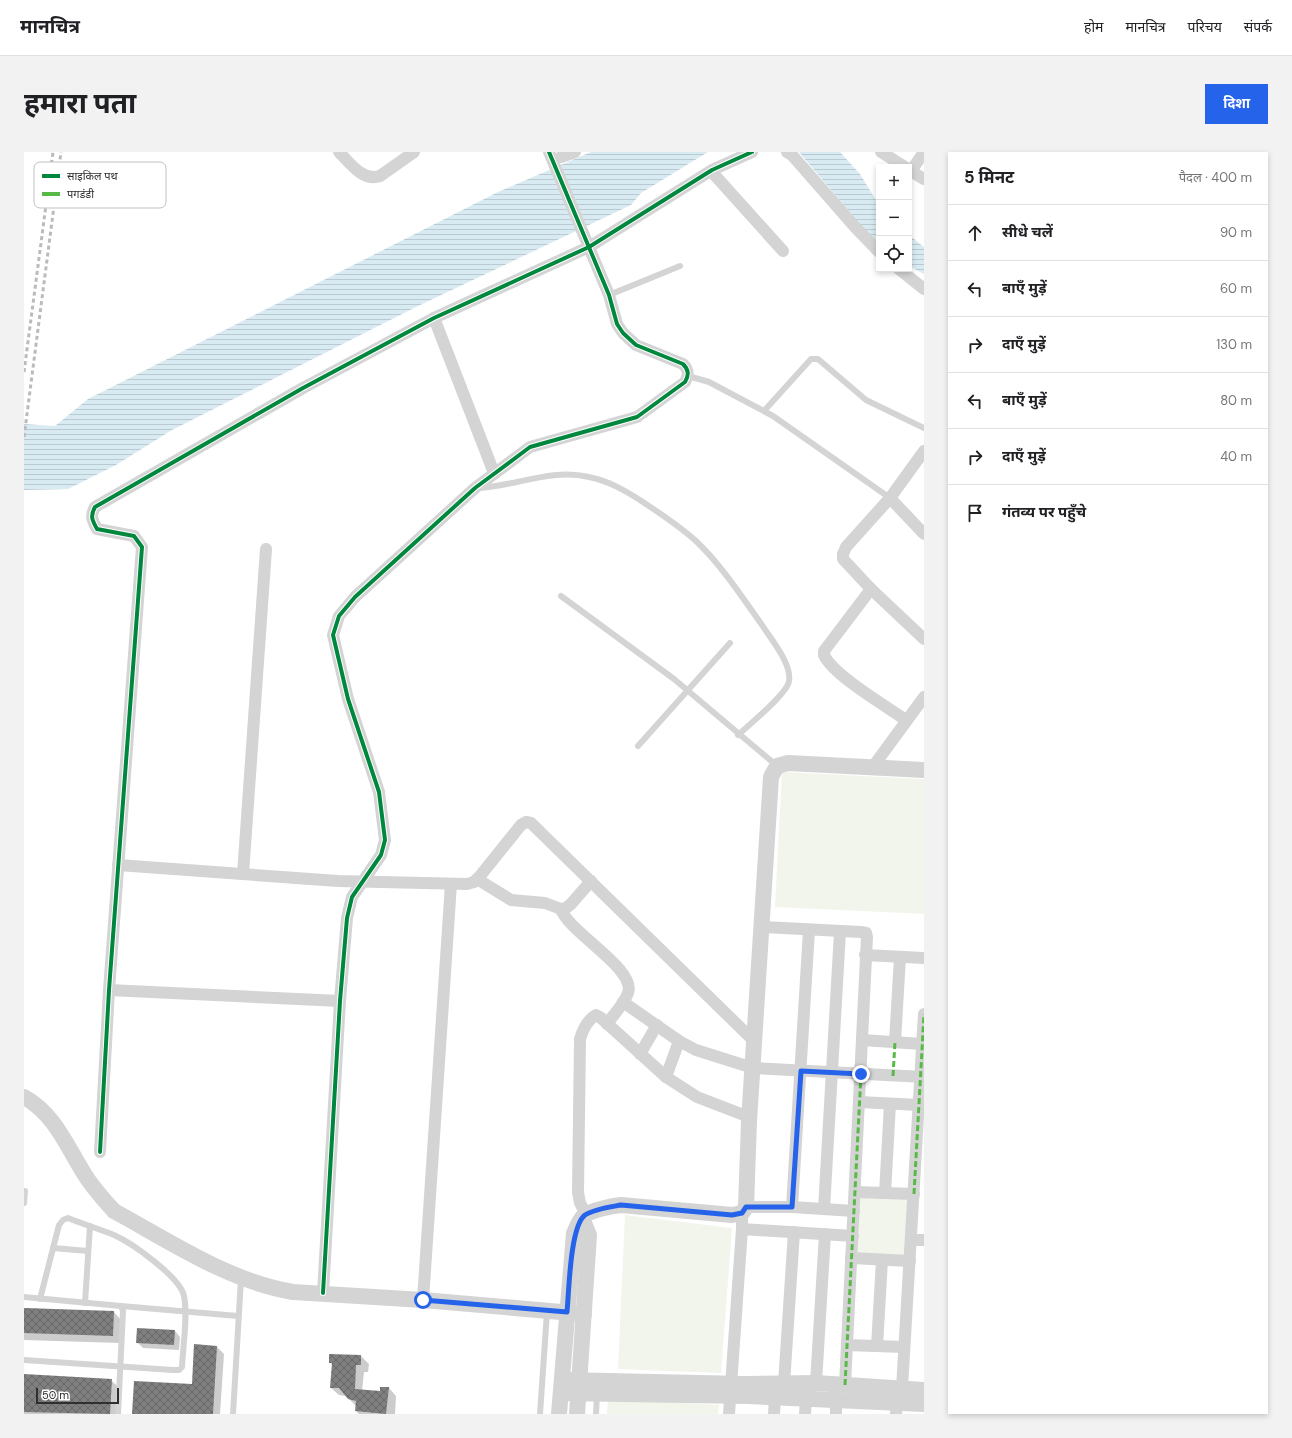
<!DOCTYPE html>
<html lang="hi">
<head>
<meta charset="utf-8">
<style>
	body { margin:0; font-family:"DM Sans","Noto Sans Devanagari",sans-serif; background:#f2f2f2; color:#202124 }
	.controls { position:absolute; right:12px; top:12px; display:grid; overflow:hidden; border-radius:0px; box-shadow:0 2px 6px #0003 }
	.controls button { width:36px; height:36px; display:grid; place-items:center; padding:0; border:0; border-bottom:1px solid #e0e0e0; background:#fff; color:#202124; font:20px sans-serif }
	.scale { position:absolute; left:12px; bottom:10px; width:83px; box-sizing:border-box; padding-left:4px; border:2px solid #2f2f2f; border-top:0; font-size:11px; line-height:14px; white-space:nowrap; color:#2f2f2f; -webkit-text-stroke:3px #fff; paint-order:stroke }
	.stop { position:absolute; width:12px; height:12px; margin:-9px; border:3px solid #2563eb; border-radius:50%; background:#fff }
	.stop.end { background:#2563eb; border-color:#fff; box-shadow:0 1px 4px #0008 }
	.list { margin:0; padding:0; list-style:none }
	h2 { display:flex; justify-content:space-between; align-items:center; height:52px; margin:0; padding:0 16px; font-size:17px }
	h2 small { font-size:13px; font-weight:400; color:#757577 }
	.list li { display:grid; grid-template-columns:26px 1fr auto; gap:12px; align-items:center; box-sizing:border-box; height:56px; padding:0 16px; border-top:1px solid #e0e0e0 }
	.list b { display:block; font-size:15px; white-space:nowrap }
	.list em { font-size:13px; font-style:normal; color:#757577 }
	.icon { flex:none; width:22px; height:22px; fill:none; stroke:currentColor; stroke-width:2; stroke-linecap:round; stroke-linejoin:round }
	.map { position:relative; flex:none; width:900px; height:1262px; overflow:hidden; border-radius:0px }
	header { display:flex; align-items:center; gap:24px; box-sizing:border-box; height:56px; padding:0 20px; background:#fff; border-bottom:1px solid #e0e0e0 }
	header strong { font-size:19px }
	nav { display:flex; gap:22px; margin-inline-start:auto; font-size:14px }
	.intro { display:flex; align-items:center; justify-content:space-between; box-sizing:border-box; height:96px; padding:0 24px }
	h1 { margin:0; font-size:28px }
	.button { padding:10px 18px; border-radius:0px; background:#2563eb; color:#fff; font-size:14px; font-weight:700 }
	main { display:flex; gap:24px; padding:0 24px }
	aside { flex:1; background:#fff; border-radius:0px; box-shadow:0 2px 6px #0003 }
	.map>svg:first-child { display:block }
	.green { fill:#f2f5ec }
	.water { fill:url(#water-rules) }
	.shadow { fill:#0003 }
	.building { fill:url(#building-cross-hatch) }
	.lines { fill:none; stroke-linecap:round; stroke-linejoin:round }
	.service { stroke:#d4d4d4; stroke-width:6 }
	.minor { stroke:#d4d4d4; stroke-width:12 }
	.tertiary { stroke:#d4d4d4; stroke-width:16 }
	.rail { stroke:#bbb; stroke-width:3; stroke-dasharray:4 3; stroke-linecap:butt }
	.quiet { stroke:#58b947; stroke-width:3; stroke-dasharray:6 3; stroke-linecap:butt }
	.cycleway-casing { stroke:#fff; stroke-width:6 }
	.cycleway { stroke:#00873e; stroke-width:4 }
	.route { stroke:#2563eb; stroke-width:5 }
	.key { fill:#fff; stroke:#c1c1c1; stroke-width:1 }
	.key-label { font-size:11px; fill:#2f2f2f }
</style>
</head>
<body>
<header>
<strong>मानचित्र</strong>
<nav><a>होम</a><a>मानचित्र</a><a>परिचय</a><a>संपर्क</a></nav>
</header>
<div class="intro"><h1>हमारा पता</h1><a class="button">दिशा</a></div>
<main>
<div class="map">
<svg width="900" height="1262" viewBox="0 0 900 1262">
	<defs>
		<pattern id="water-rules" width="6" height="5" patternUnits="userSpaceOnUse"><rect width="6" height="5" fill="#d9ebf2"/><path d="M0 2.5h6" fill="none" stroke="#bbcad0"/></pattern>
		<pattern id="building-cross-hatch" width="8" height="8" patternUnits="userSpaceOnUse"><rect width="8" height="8" fill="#7f7f7f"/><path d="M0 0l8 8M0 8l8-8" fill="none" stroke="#686868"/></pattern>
	</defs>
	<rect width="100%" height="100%" fill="#fff"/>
	<g class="green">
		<polygon points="758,620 900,627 900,762 751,755"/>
		<polygon points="836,1042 887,1045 883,1107 832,1105"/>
		<polygon points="601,1063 708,1076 697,1221 594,1217"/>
		<polygon points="584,1246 695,1253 694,1262 583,1262"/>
	</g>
	<g class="water">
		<polygon points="567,0 684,0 617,41 607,53 394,154 148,278 92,313 44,337 0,338 0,272 31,274 64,247 474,40"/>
		<polygon points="775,0 816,0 836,22 855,53 855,90 844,82"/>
		<polygon points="885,83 900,95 900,122 885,114"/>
	</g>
	<g class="shadow">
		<polygon points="0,1156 90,1160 97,1168 96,1191 0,1188"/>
		<polygon points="151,1179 156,1185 155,1198 119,1196 113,1190"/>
		<polygon points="192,1194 200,1202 196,1262 109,1262 169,1233"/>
		<polygon points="337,1204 345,1212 344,1220 340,1220 338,1239 357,1240 365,1236 372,1244 371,1262 335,1262 332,1259 332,1254 322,1244 315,1243 307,1236 309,1213 306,1210"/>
		<polygon points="0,1223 87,1228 95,1236 93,1262 0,1262"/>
	</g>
	<g class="building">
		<polygon points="0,1156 90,1159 89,1184 0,1181"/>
		<polygon points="113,1176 151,1178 150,1193 112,1191"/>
		<polygon points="170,1192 193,1194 189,1262 108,1262 110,1229 168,1232"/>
		<polygon points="305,1202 337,1203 337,1213 332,1213 331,1237 356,1239 356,1235 365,1235 362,1262 331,1259 332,1249 324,1247 315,1236 306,1236 308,1211 305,1211"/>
		<polygon points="0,1222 88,1227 86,1262 0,1260"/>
	</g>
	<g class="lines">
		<g class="service">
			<polyline points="585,143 656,114"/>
			<polyline points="664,224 685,230 749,264 866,346"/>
			<polyline points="740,259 787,207 794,207 842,248 900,276"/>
			<path d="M455 336C492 334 527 316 565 325 585 329 602 339 619 350 637 362 657 375 673 390 698 414 718 445 738 473 747 487 768 512 765 529 764 541 725 573 714 583"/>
			<polyline points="537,444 650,527 752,613"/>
			<polyline points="614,594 706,491"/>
			<polyline points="0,1051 1,1039"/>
			<polyline points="29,1096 64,1099"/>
			<polyline points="0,1145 97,1154 99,1159 94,1262"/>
			<polyline points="61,1151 66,1074"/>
			<polyline points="97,1154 214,1164"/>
			<path d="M0 1208 149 1218H155L158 1215C159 1193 164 1164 160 1144 156 1125 108 1091 90 1083 75 1077 59 1072 44 1066L39 1068 35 1073 16 1147"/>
			<polyline points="209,1262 217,1127"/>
			<polyline points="516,1262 523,1160"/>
			<polyline points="572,1262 573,1242"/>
		</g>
		<g class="minor">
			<path d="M315 0C326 11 339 30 356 24L390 0"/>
			<polyline points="763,0 768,3 831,75 855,100"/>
			<polyline points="857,0 881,15"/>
			<polyline points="537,5 551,0"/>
			<polyline points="885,18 900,27"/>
			<polyline points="687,19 759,99"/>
			<polyline points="887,19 900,0"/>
			<polyline points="875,117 900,137"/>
			<polyline points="410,166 470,321"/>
			<polyline points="900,299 866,346 822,395 819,402 819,407 847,437 900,487"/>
			<polyline points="866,346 900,382"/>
			<path d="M847 437 800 499V503C809 523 863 555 882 568"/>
			<polyline points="848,616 900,545"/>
			<polyline points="94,713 314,729 443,732 450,730 456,724 497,673 502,670 507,671 730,889"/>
			<polyline points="219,722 242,397"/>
			<polyline points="453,727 487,748 521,751 537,757 542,756 547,752 567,729"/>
			<path d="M537 757C544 780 613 817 604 841 600 852 590 862 583 872"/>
			<polyline points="739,775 837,780 842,781 843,785 821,1233"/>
			<polyline points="841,803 900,806"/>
			<polyline points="85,838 316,849"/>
			<polyline points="599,850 655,889"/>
			<polyline points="838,888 898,892"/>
			<polyline points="871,890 876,805"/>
			<polyline points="616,902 633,873"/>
			<polyline points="642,925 655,889 672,898 729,916 900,925"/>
			<polyline points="835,950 895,953"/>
			<path d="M76 1000 85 838 118 395 110 384 73 377C68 368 66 364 71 355L279 236 410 166 565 95 688 18 728 0"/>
			<polyline points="831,1040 890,1042"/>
			<polyline points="861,1041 866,952"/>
			<polyline points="722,1055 768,1055 830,1059"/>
			<polyline points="768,1055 785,778"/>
			<polyline points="800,1057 816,780"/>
			<path d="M562 1062 556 1051 554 1040 556 887C559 877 563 868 572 863L576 865 642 925 673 945 725 965"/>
			<polyline points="718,1077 829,1084"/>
			<polyline points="887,1088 900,1088"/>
			<polyline points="827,1106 886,1109"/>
			<path d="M299 1141 316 849 323 766 328 745 357 703 361 688 355 640 324 547 309 483 315 464 331 445 451 336 506 295 613 265 661 230C665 223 665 218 659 212L612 193 599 181 593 172 585 143 525 0"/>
			<polyline points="399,1148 427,732"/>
			<polyline points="823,1193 880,1195"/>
			<polyline points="853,1194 858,1108"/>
			<polyline points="792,1231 801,1082"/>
			<polyline points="760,1232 770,1080"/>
			<polyline points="878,1236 900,862"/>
			<polyline points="705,1262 718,1077 718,1061"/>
			<polyline points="750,1262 751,1246"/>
			<polyline points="781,1262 782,1246"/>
			<polyline points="812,1262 812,1249"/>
			<polyline points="872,1262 873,1252"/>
		</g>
		<g class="tertiary">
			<path d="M0 945C31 962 43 995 61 1023 69 1036 80 1048 90 1059 147 1090 204 1129 269 1140L399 1148 560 1162"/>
			<polyline points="539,1228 720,1232 792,1231 900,1238"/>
			<polyline points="537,1241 724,1244 900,1252"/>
			<path d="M535 1262 550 1081C553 1075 555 1068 560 1064 567 1058 588 1054 597 1053L708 1063 718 1061 722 1055 725 969 747 625 753 614 764 611 900 618"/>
			<polyline points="553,1262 565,1083 558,1066"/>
		</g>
		<g class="rail">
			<polyline points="0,220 29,0"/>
			<polyline points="0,285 37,0"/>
		</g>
		<g class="quiet">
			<polyline points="869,924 871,890"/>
			<polyline points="890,1042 900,862"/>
			<polyline points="821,1233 837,922"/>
		</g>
		<g class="cycleway-casing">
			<g id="cycleway">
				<path d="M76 1000 85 838 118 395 110 384 73 377C68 368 66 364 71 355L279 236 410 166 565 95 688 18 728 0"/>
				<path d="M299 1141 316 849 323 766 328 745 357 703 361 688 355 640 324 547 309 483 315 464 331 445 451 336 506 295 613 265 661 230C665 223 665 218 659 212L612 193 599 181 593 172 585 143 525 0"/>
			</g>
		</g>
		<use href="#cycleway" class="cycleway"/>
	</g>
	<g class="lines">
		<path class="route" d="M399 1148 543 1160C545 1140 546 1074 561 1063 570 1057 586 1055 597 1053L708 1063 718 1061 722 1055H768L777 919 837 922"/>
	</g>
	<rect x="10" y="10" width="132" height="46" rx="6" class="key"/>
	<rect x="18" y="22" width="18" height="4" fill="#00873e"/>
	<rect x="18" y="40" width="18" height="4" fill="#58b947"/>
	<g class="key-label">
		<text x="43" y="28">साइकिल पथ</text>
		<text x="43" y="46">पगडंडी</text>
	</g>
</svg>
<div class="controls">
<button>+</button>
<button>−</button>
<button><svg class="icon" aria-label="locate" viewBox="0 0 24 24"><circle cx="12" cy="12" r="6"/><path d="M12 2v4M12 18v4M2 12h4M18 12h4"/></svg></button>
</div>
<div class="scale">50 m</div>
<div class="stop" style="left:399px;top:1148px"></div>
<div class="stop end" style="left:837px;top:922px"></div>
</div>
<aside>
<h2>5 मिनट<small>पैदल · 400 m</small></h2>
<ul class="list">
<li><svg class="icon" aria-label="ahead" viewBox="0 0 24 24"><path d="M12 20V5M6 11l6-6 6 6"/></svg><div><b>सीधे चलें</b></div><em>90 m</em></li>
<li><svg class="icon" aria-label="left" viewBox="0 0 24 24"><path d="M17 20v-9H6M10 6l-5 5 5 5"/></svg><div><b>बाएँ मुड़ें</b></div><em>60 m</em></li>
<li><svg class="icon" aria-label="right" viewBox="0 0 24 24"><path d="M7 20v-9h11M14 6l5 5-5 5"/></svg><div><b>दाएँ मुड़ें</b></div><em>130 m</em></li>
<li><svg class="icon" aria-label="left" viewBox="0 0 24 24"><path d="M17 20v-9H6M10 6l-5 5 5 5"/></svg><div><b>बाएँ मुड़ें</b></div><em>80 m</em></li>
<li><svg class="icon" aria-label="right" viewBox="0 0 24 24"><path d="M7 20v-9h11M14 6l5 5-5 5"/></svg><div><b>दाएँ मुड़ें</b></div><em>40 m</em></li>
<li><svg class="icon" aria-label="arrive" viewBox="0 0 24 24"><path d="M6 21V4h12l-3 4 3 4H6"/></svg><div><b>गंतव्य पर पहुँचे</b></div></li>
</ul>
</aside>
</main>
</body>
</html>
